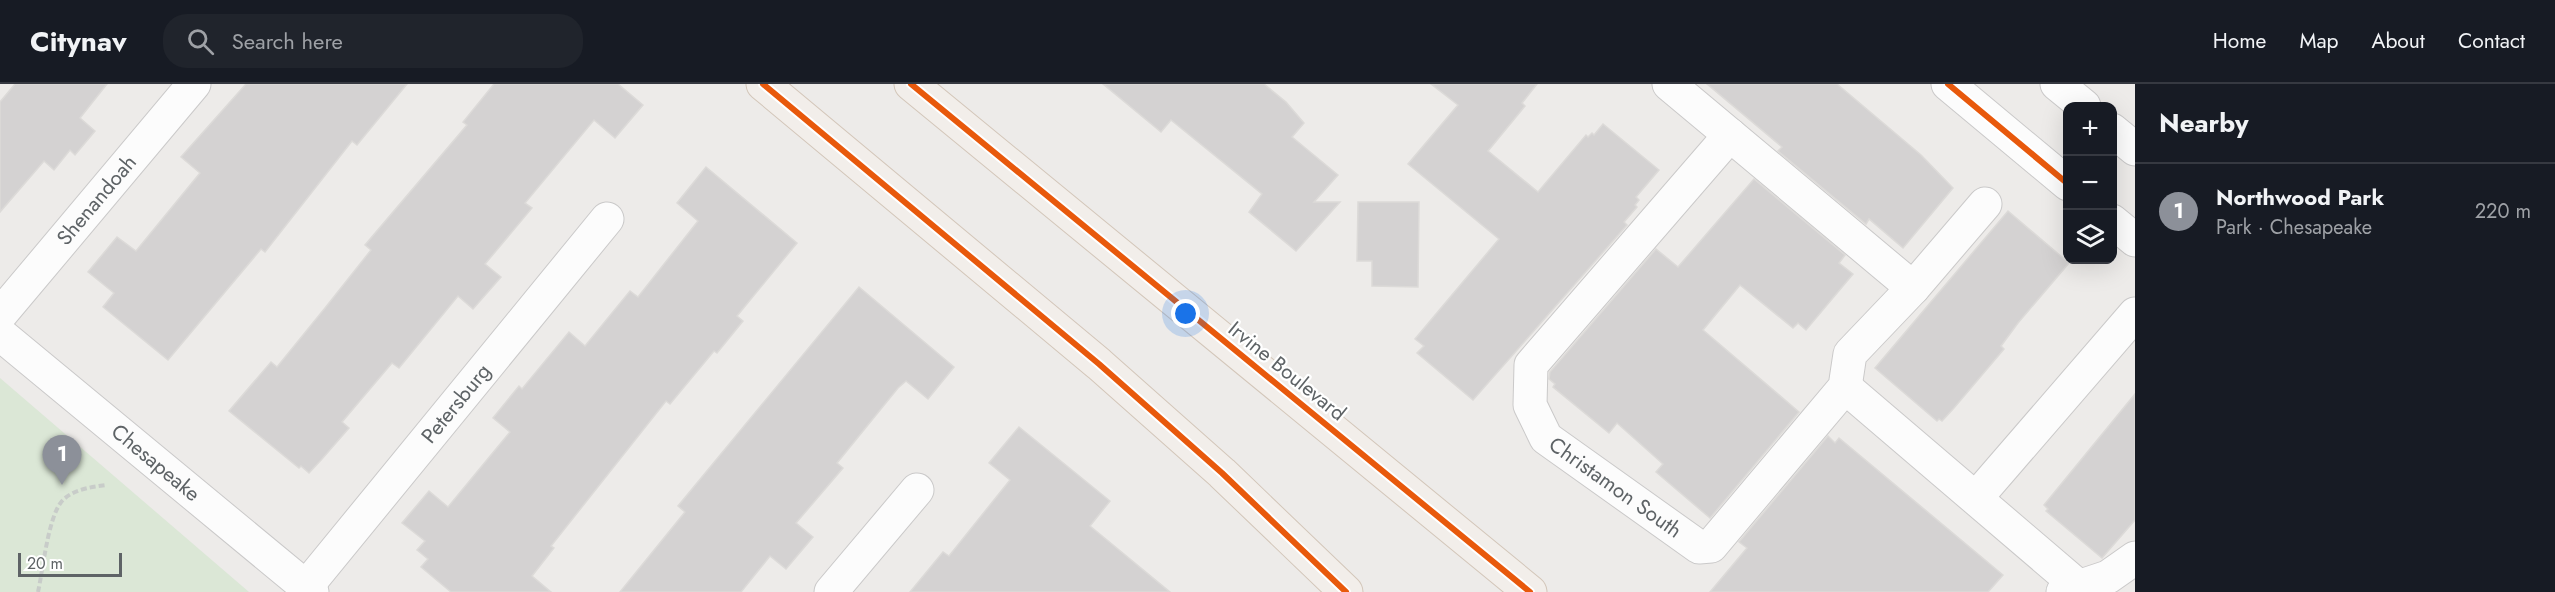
<!DOCTYPE html>
<html lang="en">
<head>
<meta charset="utf-8">
<style>
	body { margin:0; font-family:Jost,sans-serif; background:#20242c; color:#f1f3f6 }
	.controls { position:absolute; right:18px; top:18px; display:grid; overflow:hidden; border-radius:12px; box-shadow:0 6px 24px #0002 }
	.controls button { width:54px; height:54px; display:grid; place-items:center; padding:0; border:0; border-bottom:2px solid #363941; background:#171b24; color:#f1f3f6; font:30px sans-serif }
	.scale { position:absolute; left:18px; bottom:15px; width:104px; box-sizing:border-box; padding-left:6px; border:3px solid #5e6366; border-top:0; font-size:16px; line-height:21px; white-space:nowrap; color:#5e6366; -webkit-text-stroke:4px #fff; paint-order:stroke }
	.you { position:absolute; left:1186px; top:230px; width:21px; height:21px; margin:-15px; border:4px solid #fff; border-radius:50%; background:#1a73e8; box-shadow:0 0 0 9px #1a73e833 }
	.badge { display:grid; place-items:center; width:39px; height:39px; border-radius:50%; background:#8c9099; color:#fff; font-size:20px; font-weight:700 }
	.pin { position:absolute; translate:-50% -50px; filter:drop-shadow(0 2px 3px #0008) }
	.pin::after { content:''; position:absolute; top:32px; width:21px; height:18px; background:inherit; clip-path:polygon(0 0,100% 0,50% 100%) }
	.list { margin:0; padding:0; list-style:none }
	h2 { display:flex; justify-content:space-between; align-items:center; height:78px; margin:0; padding:0 24px; font-size:26px }
	h2 small { font-size:20px; font-weight:400; color:#9ea1a6 }
	.list li { display:grid; grid-template-columns:39px 1fr auto; gap:18px; align-items:center; box-sizing:border-box; height:96px; padding:0 24px; border-top:2px solid #363941 }
	.list b { display:block; font-size:22px; white-space:nowrap }
	.list p { margin:0; font-size:20px; white-space:nowrap; color:#9ea1a6 }
	.list em { font-size:20px; font-style:normal; color:#9ea1a6 }
	.icon { flex:none; width:33px; height:33px; fill:none; stroke:currentColor; stroke-width:2; stroke-linecap:round; stroke-linejoin:round }
	.map { position:relative; flex:none; width:2135px; height:508px; overflow:hidden }
	header { display:flex; align-items:center; gap:36px; box-sizing:border-box; height:84px; padding:0 30px; background:#171b24; border-bottom:2px solid #363941 }
	header strong { font-size:28px }
	nav { display:flex; gap:33px; margin-inline-start:auto; font-size:21px }
	.search { width:420px; height:54px; background:#20242c; display:flex; align-items:center; gap:15px; box-sizing:border-box; padding:0 21px; border-radius:24px; color:#9ea1a6; font-size:22px }
	main { display:flex }
	aside { flex:1; background:#171b24 }
	.map>svg:first-child { display:block }
	.green { fill:#dbe7d6 }
	.building { fill:#d4d2d2; stroke:#dcdad8; stroke-width:1.5 }
	.lines { fill:none; stroke-linecap:round; stroke-linejoin:round }
	.minor-casing { stroke:#cac9c9; stroke-width:35 }
	.major-casing { stroke:#d3c6b9; stroke-width:35 }
	.path { stroke:#c8ccc9; stroke-width:4; stroke-dasharray:6 3; stroke-linecap:butt }
	.minor { stroke:#fcfcfc; stroke-width:33 }
	.major { stroke:#f2eeea; stroke-width:33 }
	.cycleway-casing { stroke:#fff; stroke-width:10 }
	.cycleway { stroke:#e8590c; stroke-width:6 }
	.labels { text-anchor:middle; dominant-baseline:central; stroke-width:4.5; stroke-linejoin:round; paint-order:stroke }
	.street-label { font-size:21px; fill:#5e6366; stroke:#fff }
</style>
</head>
<body>
<header>
<strong>Citynav</strong>
<div class="search"><svg class="icon" aria-label="search" viewBox="0 0 24 24"><circle cx="10" cy="10" r="6"/><path d="M15 15l6 6"/></svg>Search here</div>
<nav><a>Home</a><a>Map</a><a>About</a><a>Contact</a></nav>
</header>
<main>
<div class="map">
<svg width="2135" height="508" viewBox="0 0 2135 508">
	<rect width="100%" height="100%" fill="#edebe9"/>
	<polygon class="green" points="0,294 249,508 0,508"/>
	<g class="building">
		<polygon points="15,0 107,0 80,34 95,47 75,71 70,66 54,86 44,77 0,128 0,18"/>
		<polygon points="246,0 407,0 357,61 352,57 265,168 261,165 168,276 103,223 114,209 88,188 117,153 136,167 200,89 181,73"/>
		<polygon points="494,0 618,0 643,21 615,54 594,36 525,119 532,124 485,180 501,193 473,225 458,212 399,284 392,279 342,338 349,344 322,375 309,389 301,382 299,384 229,327 271,278 277,283 325,224 371,166 365,161 467,41 463,38"/>
		<polygon points="1103,0 1264,0 1286,18 1304,39 1292,53 1338,91 1314,118 1340,118 1296,167 1249,128 1262,110 1171,36 1161,48"/>
		<polygon points="1431,0 1537,0 1522,19 1525,22 1488,67 1538,108 1586,51 1588,53 1592,49 1594,51 1603,40 1659,86 1636,113 1639,116 1635,121 1637,123 1624,138 1627,141 1473,316 1417,269 1424,262 1415,255 1499,155 1408,80 1458,21"/>
		<polygon points="1707,0 1837,0 1921,71 1953,104 1903,164 1869,135 1866,140 1778,67 1782,63"/>
		<polygon points="706,83 797,159 737,232 743,237 717,269 714,267 670,320 666,317 551,462 554,464 532,492 551,508 451,508 421,483 428,475 417,466 425,457 402,439 429,407 448,423 510,348 493,334 519,302 522,305 569,248 585,262 630,207 638,213 698,137 677,119"/>
		<polygon points="1754,95 1845,171 1839,179 1853,190 1806,246 1798,239 1793,244 1740,201 1703,246 1799,328 1710,434 1656,388 1663,380 1617,339 1609,349 1553,303 1555,300 1549,295 1550,288 1656,165 1678,183"/>
		<polygon points="1358,118 1419,118 1418,203 1372,202 1372,177 1357,177"/>
		<polygon points="2008,127 2069,179 2018,239 2001,262 2004,265 1954,324 1942,337 1939,335 1937,337 1875,284"/>
		<polygon points="859,203 954,283 928,315 906,297 898,304 837,379 843,384 796,439 813,453 786,485 770,472 741,508 620,508 685,428 678,422"/>
		<polygon points="2135,310 2135,436 2102,474 2046,427 2048,425 2044,421"/>
		<polygon points="1019,343 1110,417 1090,442 1170,508 910,508 943,468 949,472 1010,396 989,379"/>
		<polygon points="1828,352 1835,359 1839,354 2003,491 1988,508 1710,508 1747,464 1739,458"/>
	</g>
	<g class="lines">
		<g class="minor-casing">
			<g id="minor">
				<polyline points="1669,0 1913,204"/>
				<polyline points="1948,0 2068,100"/>
				<polyline points="2057,0 2084,22"/>
				<polyline points="2112,46 2135,65"/>
				<path id="s1" d="M1730 51 1531 281 1530 321 1546 354 1699 463 1711 462 1845 303 1850 270 1913 204 1985 120"/>
				<polyline points="2112,137 2135,156"/>
				<path id="s2" d="M0 231 194 0"/>
				<path id="s3" d="M0 250 312 508"/>
				<polyline points="1845,303 2078,502"/>
				<polyline points="1976,414 2135,230"/>
				<path id="s4" d="M306 503 607 135"/>
				<polyline points="831,508 917,406"/>
				<polyline points="2063,508 2108,493 2135,474"/>
			</g>
		</g>
		<g class="major-casing">
			<g id="major">
				<polyline points="763,0 1099,280 1222,389 1346,508"/>
				<polyline points="911,0 1530,508"/>
			</g>
		</g>
		<path class="path" d="M38 508C43 486 48 433 62 417 73 405 92 403 106 401"/>
		<use href="#minor" class="minor"/>
		<use href="#major" class="major"/>
		<g class="cycleway-casing">
			<g id="cycleway">
				<polyline points="763,0 1099,280 1222,389 1346,508"/>
				<polyline points="911,0 1530,508"/>
				<polyline points="1948,0 2068,100"/>
			</g>
		</g>
		<use href="#cycleway" class="cycleway"/>
	</g>
	<g class="labels">
		<g class="street-label">
			<text stroke="none"><textPath href="#s2" startOffset="150">Shenandoah</textPath></text>
			<text transform="translate(1287 287) rotate(39)">Irvine Boulevard</text>
			<text stroke="none"><textPath href="#s4" startOffset="237">Petersburg</textPath></text>
			<text stroke="none"><textPath href="#s3" startOffset="202">Chesapeake</textPath></text>
			<text stroke="none"><textPath href="#s1" startOffset="466">Christamon South</textPath></text>
		</g>
	</g>
</svg>
<div class="controls">
<button>+</button>
<button>−</button>
<button><svg class="icon" aria-label="layers" viewBox="0 0 24 24"><path d="M12 4l9 5-9 5-9-5zM3 14l9 5 9-5"/></svg></button>
</div>
<div class="scale">20 m</div>
<div class="you"></div>
<div class="pin badge" style="left:62px;top:401px">1</div>
</div>
<aside>
<h2>Nearby<small></small></h2>
<ul class="list">
<li><span class="badge">1</span><div><b>Northwood Park</b><p>Park · Chesapeake</p></div><em>220 m</em></li>
</ul>
</aside>
</main>
</body>
</html>
